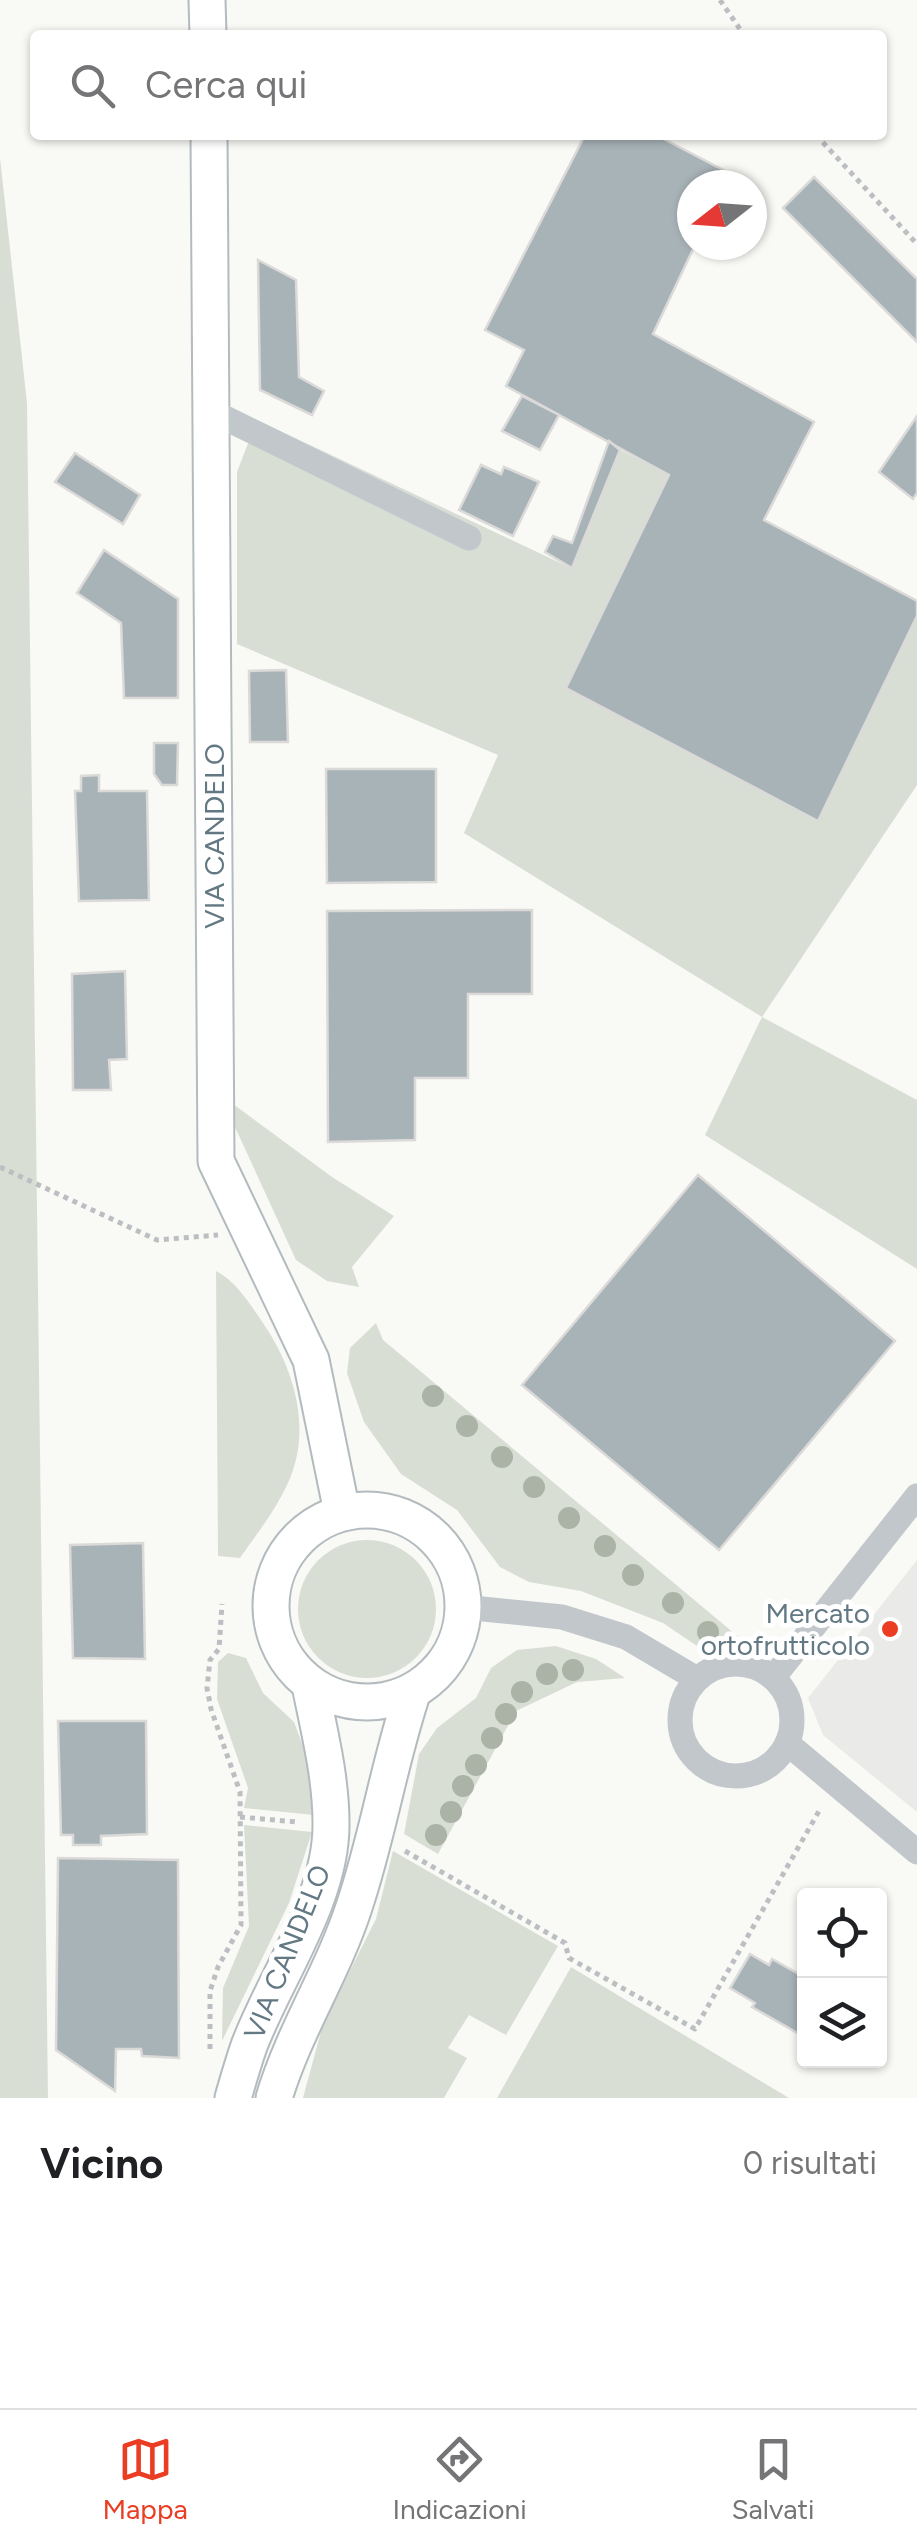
<!DOCTYPE html>
<html lang="it">
<head>
<meta charset="utf-8">
<style>
	body { margin:0; font-family:Figtree,sans-serif; background:#f6f6f6; color:#202124 }
	.controls { position:absolute; right:30px; bottom:30px; display:grid; overflow:hidden; border-radius:10px; box-shadow:0 2px 8px #0004 }
	.controls button { width:90px; height:90px; display:grid; place-items:center; padding:0; border:0; border-bottom:2px solid #e0e0e0; background:#fff; color:#202124; font:50px sans-serif }
	.compass { position:absolute; left:677px; top:170px; width:90px; height:90px; border-radius:50%; background:#fff; box-shadow:0 2px 8px #0004; rotate:253deg }
	.list { margin:0; padding:0; list-style:none }
	h2 { display:flex; justify-content:space-between; align-items:center; height:130px; margin:0; padding:0 40px; font-size:42px }
	h2 small { font-size:32px; font-weight:400; color:#757577 }
	.icon { flex:none; width:55px; height:55px; fill:none; stroke:currentColor; stroke-width:2; stroke-linecap:round; stroke-linejoin:round }
	.map { position:relative; flex:none; width:917px; height:2098px; overflow:hidden }
	.search { position:absolute; background:#fff; box-shadow:0 2px 8px #0004; left:30px; right:30px; top:30px; height:110px; display:flex; align-items:center; gap:25px; box-sizing:border-box; padding:0 35px; border-radius:10px; color:#757577; font-size:38px }
	.sheet { height:310px; background:#fff }
	nav { display:flex; justify-content:space-around; align-items:center; box-sizing:border-box; height:140px; border-top:2px solid #e0e0e0; background:#fff; font-size:28px; color:#757577 }
	nav a { display:grid; justify-items:center; gap:5px }
	nav .on { color:#eb3d24 }
	.map>svg:first-child { display:block }
	.built { fill:#eaeae9 }
	.green { fill:#d9ded5 }
	.building { fill:#a8b3b8; stroke:#dbdad8; stroke-width:2.5 }
	.lines { fill:none; stroke-linecap:round; stroke-linejoin:round }
	.secondary-casing { stroke:#b3bbbf; stroke-width:39 }
	.path { stroke:#bbbfc2; stroke-width:5; stroke-dasharray:5 5; stroke-linecap:butt }
	.street { stroke:#c1c7ca; stroke-width:25 }
	.secondary { stroke:#fff; stroke-width:35 }
	.tree { fill:#aab3a5 }
	.poi-dot { fill:#eb3d24; stroke:#fff; stroke-width:4 }
	.labels { text-anchor:middle; dominant-baseline:central; stroke-width:10; stroke-linejoin:round; paint-order:stroke }
	.street-label { font-size:28px; fill:#627883; stroke:#fff }
	.poi-label { font-size:28px; fill:#627883; stroke:#fff; text-anchor:end }
</style>
</head>
<body>
<div class="map">
<svg width="917" height="2098" viewBox="0 0 917 2098">
	<rect width="100%" height="100%" fill="#f9f9f6"/>
	<polygon class="built" points="917,1560 917,1812 823,1735 808,1698"/>
	<g class="green">
		<polygon points="0,158 27,403 48,2098 0,2098"/>
		<polygon points="257,420 571,568 620,450 669,475 566,688 817,821 917,616 917,785 762,1017 917,1100 917,1269 705,1135 762,1017 464,833 498,755 237,644 237,472"/>
		<polygon points="233,1104 332,1177 394,1216 352,1267 359,1287 327,1281 296,1260 235,1127"/>
		<path d="M216 1271C237 1282 249 1303 263 1323 295 1370 313 1431 287 1485 275 1511 256 1535 240 1558L218 1556Z"/>
		<polygon points="376,1323 383,1340 741,1639 706,1652 663,1623 581,1591 529,1582 500,1567 457,1510 401,1474 364,1422 347,1373 350,1348"/>
		<circle cx="367" cy="1609" r="69"/>
		<polygon points="556,1646 596,1659 625,1678 577,1682 516,1711 438,1854 404,1834 419,1754 437,1728 476,1698 491,1668 517,1650"/>
		<polygon points="228,1653 246,1658 263,1693 294,1722 318,1786 314,1815 244,1808 248,1788 217,1699 218,1662"/>
		<polygon points="244,1825 312,1832 289,1903 222,2041 223,1988 249,1926"/>
		<polygon points="393,1851 558,1946 506,2035 469,2015 448,2048 467,2058 444,2098 303,2098 323,2024 376,1919"/>
		<polygon points="571,1967 789,2098 497,2098"/>
	</g>
	<g class="building">
		<polygon points="585,135 656,135 729,173 723,185 692,185 692,245 695,245 653,334 814,422 764,520 917,601 917,616 818,821 566,688 669,475 506,386 524,350 485,330"/>
		<polygon points="814,177 917,279 917,342 783,208"/>
		<polygon points="258,260 296,280 299,377 324,391 312,415 260,390"/>
		<polygon points="522,396 559,415 540,450 502,431"/>
		<polygon points="917,416 917,493 913,499 879,472"/>
		<polygon points="609,441 620,450 572,568 545,552 553,536 572,543"/>
		<polygon points="75,453 140,495 123,524 55,482"/>
		<polygon points="481,465 501,474 504,467 539,482 513,536 459,510"/>
		<polygon points="104,550 178,599 178,698 124,698 121,623 77,593"/>
		<polygon points="286,670 288,742 250,742 249,671"/>
		<polygon points="154,743 178,743 177,785 162,785 154,774"/>
		<polygon points="326,769 436,769 436,882 327,883"/>
		<polygon points="99,775 99,791 147,791 149,900 79,901 75,791 81,791 81,776"/>
		<polygon points="532,910 532,994 468,994 468,1078 415,1078 415,1140 328,1142 327,911"/>
		<polygon points="125,971 127,1059 109,1060 111,1090 73,1090 72,974"/>
		<polygon points="698,1175 895,1341 719,1550 522,1385"/>
		<polygon points="143,1543 145,1659 73,1658 70,1545"/>
		<polygon points="58,1721 146,1721 147,1834 101,1836 101,1845 73,1845 73,1835 61,1835"/>
		<polygon points="58,1858 178,1860 179,2058 142,2056 141,2049 116,2049 115,2091 56,2050"/>
		<polygon points="750,1954 769,1965 772,1959 804,1977 804,2031 801,2035 752,2007 755,2003 730,1988"/>
	</g>
	<g class="lines">
		<g class="secondary-casing">
			<g id="secondary">
				<polyline points="207,0 208,35"/>
				<polyline points="209,135 216,1161 311,1360 342,1512"/>
				<circle cx="367" cy="1606" r="96"/>
				<path d="M233 2098C238 2081 243 2063 249 2046 275 1977 332 1899 331 1823 331 1777 319 1730 310 1685"/>
				<path d="M274 2098C294 2031 333 1972 354 1907 378 1836 389 1762 413 1691"/>
			</g>
		</g>
		<g class="path">
			<polyline points="720,0 744,35"/>
			<polyline points="816,135 917,244"/>
			<polyline points="0,1167 157,1240 218,1235"/>
			<polyline points="240,1817 297,1822"/>
			<polyline points="405,1851 565,1943 569,1958 695,2029 819,1811"/>
			<polyline points="210,2049 210,1991 218,1967 241,1925 240,1792 211,1709 207,1688 210,1660 219,1649 222,1604"/>
		</g>
		<g class="street">
			<polyline points="211,411 469,538"/>
			<polyline points="463,1607 562,1617 626,1637 697,1679"/>
			<circle cx="736" cy="1720" r="56"/>
			<polyline points="773,1678 917,1496"/>
			<polyline points="787,1743 917,1852"/>
		</g>
		<use href="#secondary" class="secondary"/>
	</g>
	<g class="tree">
		<circle cx="433" cy="1396" r="11"/>
		<circle cx="467" cy="1426" r="11"/>
		<circle cx="502" cy="1457" r="11"/>
		<circle cx="534" cy="1487" r="11"/>
		<circle cx="569" cy="1518" r="11"/>
		<circle cx="605" cy="1546" r="11"/>
		<circle cx="633" cy="1575" r="11"/>
		<circle cx="673" cy="1603" r="11"/>
		<circle cx="708" cy="1632" r="11"/>
		<circle cx="573" cy="1670" r="11"/>
		<circle cx="547" cy="1674" r="11"/>
		<circle cx="522" cy="1692" r="11"/>
		<circle cx="506" cy="1714" r="11"/>
		<circle cx="492" cy="1738" r="11"/>
		<circle cx="476" cy="1765" r="11"/>
		<circle cx="463" cy="1786" r="11"/>
		<circle cx="451" cy="1812" r="11"/>
		<circle cx="436" cy="1835" r="11"/>
	</g>
	<circle class="poi-dot" cx="890" cy="1629" r="10"/>
	<g class="labels">
		<g class="street-label">
			<text transform="translate(214 836) rotate(-90)">VIA CANDELO</text>
			<text transform="translate(287 1952) rotate(-68)">VIA CANDELO</text>
		</g>
		<g class="poi-label">
			<text x="870" y="1613">Mercato<tspan x="870" dy="32">ortofrutticolo</tspan></text>
		</g>
	</g>
</svg>
<div class="controls">
<button><svg class="icon" aria-label="locate" viewBox="0 0 24 24"><circle cx="12" cy="12" r="6"/><path d="M12 2v4M12 18v4M2 12h4M18 12h4"/></svg></button>
<button><svg class="icon" aria-label="layers" viewBox="0 0 24 24"><path d="M12 4l9 5-9 5-9-5zM3 14l9 5 9-5"/></svg></button>
</div>
<svg class="compass" viewBox="-18 -18 36 36"><path d="M0-13l5 13h-10z" fill="#e53935"/><path d="M0 13l5-13h-10z" fill="#757577"/></svg>
<div class="search"><svg class="icon" aria-label="search" viewBox="0 0 24 24"><circle cx="10" cy="10" r="6"/><path d="M15 15l6 6"/></svg>Cerca qui</div>
</div>
<section class="sheet">
<h2>Vicino<small>0 risultati</small></h2>
<ul class="list">
</ul>
</section>
<nav>
<a class="on"><svg class="icon" aria-label="map" viewBox="0 0 24 24"><path d="M3 6l6-2 6 2 6-2v14l-6 2-6-2-6 2zM9 4v14M15 6v14"/></svg>Mappa</a>
<a><svg class="icon" aria-label="directions" viewBox="0 0 24 24"><path d="M12 3l9 9-9 9-9-9zM9 14v-3h6M13 9l2 2-2 2"/></svg>Indicazioni</a>
<a><svg class="icon" aria-label="saved" viewBox="0 0 24 24"><path d="M7 4h10v16l-5-4-5 4z"/></svg>Salvati</a>
</nav>
</body>
</html>
